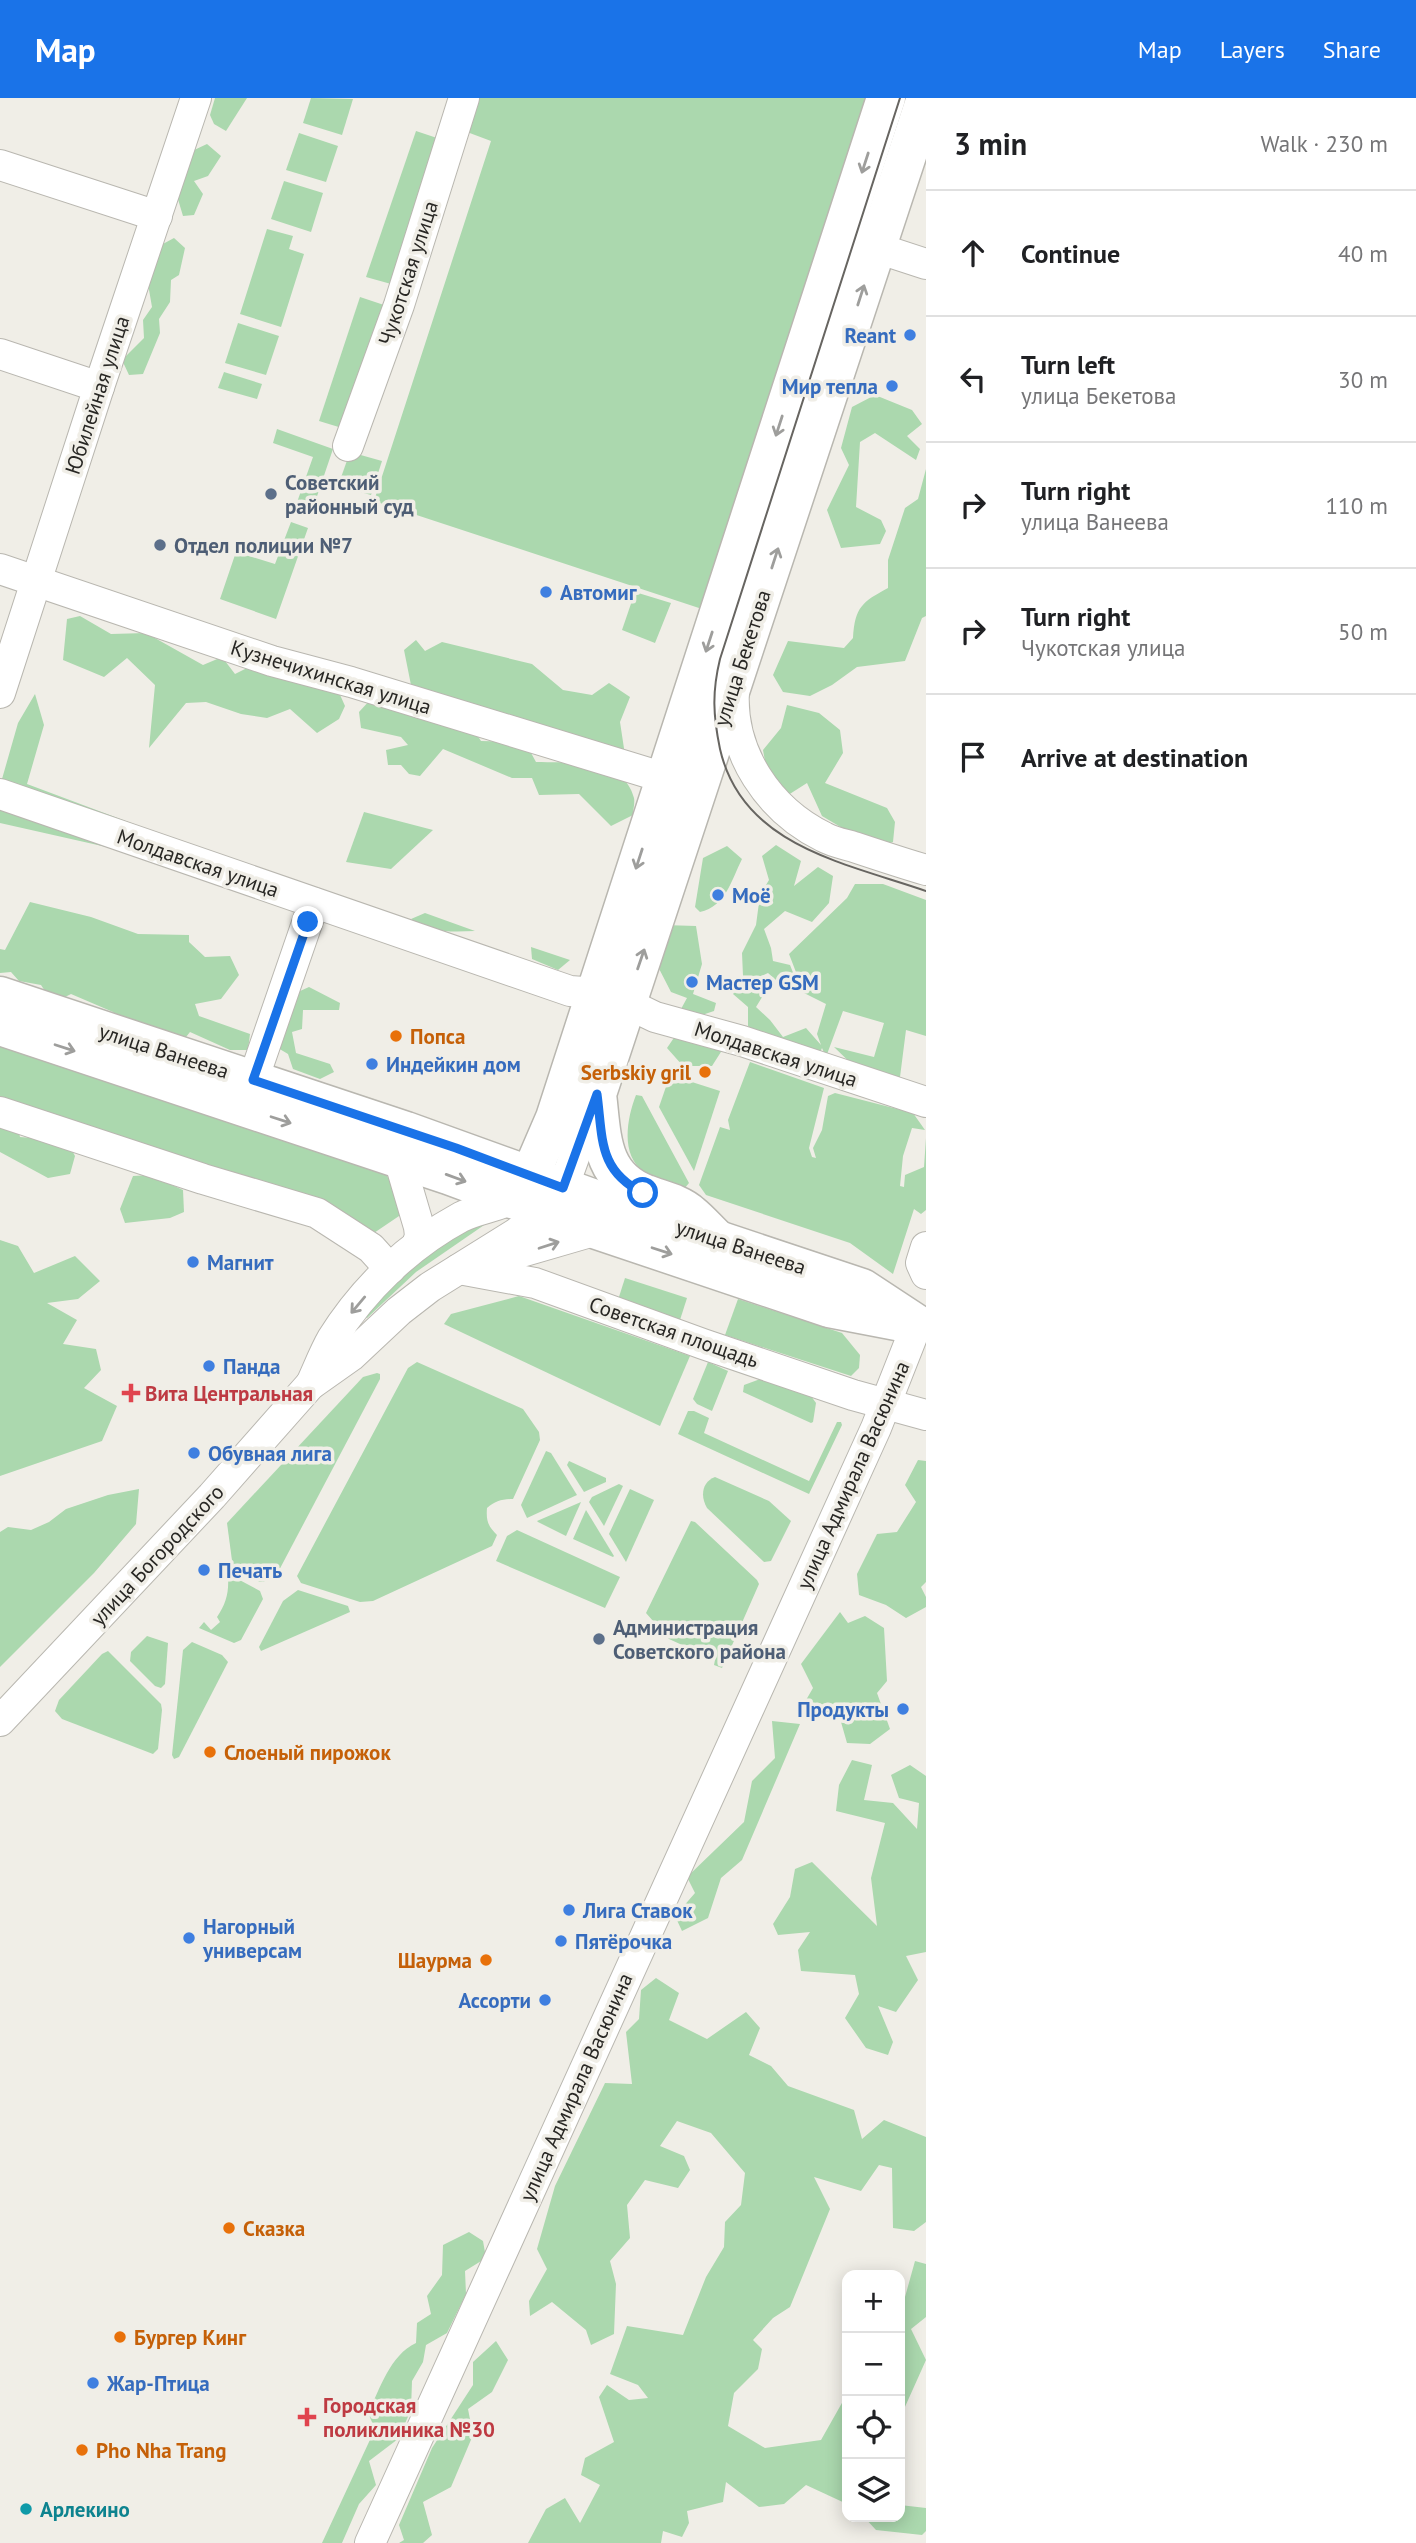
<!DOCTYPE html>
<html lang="en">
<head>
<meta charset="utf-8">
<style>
	body { margin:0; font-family:"PT Sans",sans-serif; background:#f6f6f6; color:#202124 }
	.controls { position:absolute; right:21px; bottom:21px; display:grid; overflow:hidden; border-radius:14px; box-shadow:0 4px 18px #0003 }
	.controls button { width:63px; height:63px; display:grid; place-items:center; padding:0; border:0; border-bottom:2px solid #e0e0e0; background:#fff; color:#202124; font:35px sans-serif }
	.stop { position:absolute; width:21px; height:21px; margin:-16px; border:5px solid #1a73e8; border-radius:50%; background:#fff }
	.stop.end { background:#1a73e8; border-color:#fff; box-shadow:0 2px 7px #0008 }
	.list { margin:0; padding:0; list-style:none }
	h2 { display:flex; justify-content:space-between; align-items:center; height:91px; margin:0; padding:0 28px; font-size:30px }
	h2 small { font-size:23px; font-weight:400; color:#757577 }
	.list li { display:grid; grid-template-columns:46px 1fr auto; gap:21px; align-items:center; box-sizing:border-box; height:126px; padding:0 28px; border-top:2px solid #e0e0e0 }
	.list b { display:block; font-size:26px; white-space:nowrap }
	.list p { margin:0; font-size:23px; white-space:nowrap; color:#757577 }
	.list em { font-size:23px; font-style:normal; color:#757577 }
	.icon { flex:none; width:38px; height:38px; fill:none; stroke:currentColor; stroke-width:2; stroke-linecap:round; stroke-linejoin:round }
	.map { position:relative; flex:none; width:926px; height:2445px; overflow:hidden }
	header { display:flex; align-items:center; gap:42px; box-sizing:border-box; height:98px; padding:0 35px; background:#1a73e8; color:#fff }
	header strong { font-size:33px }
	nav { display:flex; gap:38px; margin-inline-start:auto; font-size:24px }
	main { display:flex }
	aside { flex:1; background:#fff }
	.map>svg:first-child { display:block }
	.green { fill:#abd8ae }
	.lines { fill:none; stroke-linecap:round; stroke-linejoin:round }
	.minor-casing { stroke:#b9b7b0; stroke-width:32 }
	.major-casing { stroke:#b9b7b0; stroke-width:41 }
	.minor { stroke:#fff; stroke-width:30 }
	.major { stroke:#fff; stroke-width:38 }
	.tram { stroke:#676561; stroke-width:2 }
	.oneway { stroke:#9e9e9c }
	.route { stroke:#1a73e8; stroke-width:9 }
	.shop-dot { fill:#3f7fe0; stroke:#f0eee7; stroke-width:2.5 }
	.service-dot { fill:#5c6f8a; stroke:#f0eee7; stroke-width:2.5 }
	.food-dot { fill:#e8710a; stroke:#f0eee7; stroke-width:2.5 }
	.health-dot { fill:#e0444e; stroke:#f0eee7; stroke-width:2.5 }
	.culture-dot { fill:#0f9aa8; stroke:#f0eee7; stroke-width:2.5 }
	.labels { text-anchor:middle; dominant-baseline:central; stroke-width:7; stroke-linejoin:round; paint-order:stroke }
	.street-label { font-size:21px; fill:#282724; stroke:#f0eee7 }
	.shop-label { font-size:21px; font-weight:bold; fill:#366cbe; stroke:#f0eee7; text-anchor:start }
	.service-label { font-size:21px; font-weight:bold; fill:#4e5e75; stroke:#f0eee7; text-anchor:start }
	.food-label { font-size:21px; font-weight:bold; fill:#c56008; stroke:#f0eee7; text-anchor:start }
	.health-label { font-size:21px; font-weight:bold; fill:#be3a42; stroke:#f0eee7; text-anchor:start }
	.culture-label { font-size:21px; font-weight:bold; fill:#0d838f; stroke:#f0eee7; text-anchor:start }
</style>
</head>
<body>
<header>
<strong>Map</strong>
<nav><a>Map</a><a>Layers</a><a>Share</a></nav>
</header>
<main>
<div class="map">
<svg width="926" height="2445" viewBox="0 0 926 2445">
	<rect width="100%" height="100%" fill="#f0eee7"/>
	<g class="green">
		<polygon points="215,0 247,0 226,33 214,26 210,17"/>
		<polygon points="311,0 353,1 342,37 303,25"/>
		<polygon points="468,0 868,0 702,511 374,403 491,43 467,34"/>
		<polygon points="416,33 440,41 391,186 366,179"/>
		<polygon points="299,35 338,48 326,84 286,72"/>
		<polygon points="207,46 221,58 208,78 194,83 203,96 194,117 183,118 177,98 192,53"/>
		<polygon points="284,83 323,95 311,134 271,121"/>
		<polygon points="267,131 293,138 289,151 304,156 281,229 240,216"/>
		<polygon points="174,140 185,150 179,177 171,182 170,204 159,221 160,235 143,276 129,277 122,262 144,240 143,222 152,209 148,186 161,147"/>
		<polygon points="360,199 384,207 342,330 319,323"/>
		<polygon points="238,225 279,238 266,277 225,265"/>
		<polygon points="224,274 262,286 257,301 218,290"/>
		<polygon points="875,297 912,312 922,326 907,338 920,351 916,362 875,335 860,344 856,409 881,422 886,433 880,446 841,450 827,412 849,367 841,350 852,309"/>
		<polygon points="277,331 333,351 311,416 295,410 313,359 273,345"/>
		<polygon points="350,354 382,363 371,397 338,388"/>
		<path d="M926 371V518L922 520 905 563 857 569 832 587 810 598 783 594 773 577 788 543 844 550 853 540C855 509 862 504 888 490V462L905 410 918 401Z"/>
		<polygon points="291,424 308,430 276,521 220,501 236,454 275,466"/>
		<polygon points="635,494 671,505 655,545 622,532"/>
		<polygon points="80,518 111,536 146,535 203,567 222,559 235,576 253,567 337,590 345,608 339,621 317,635 290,611 267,620 241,616 206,604 186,605 149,650 155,587 127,560 104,579 63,562 67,521"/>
		<polygon points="416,542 425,553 442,544 532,566 563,592 592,597 609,585 630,599 620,624 625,657 412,592 404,552"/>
		<polygon points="35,596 44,627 27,686 163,737 111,750 0,725 0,688 18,625"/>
		<path d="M371 601 470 626 481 643 525 644 536 664C567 665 624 659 634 700 635 705 633 712 633 717L611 728 579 696 539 697 532 680H512L443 651 420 678 409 676 401 667H388L386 652 408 647 401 639 361 630 359 614Z"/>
		<polygon points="787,607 819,615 840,632 843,655 825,685 887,710 895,724 893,744 876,750 822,718 807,685 785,699 768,680 763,652 781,630"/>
		<polygon points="364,714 433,732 391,771 346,764"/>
		<polygon points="776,747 801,763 794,788 818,769 833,778 829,805 812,824 785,813 764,831 771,850 773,863 790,867 798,887 784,889 768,875 753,882 764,896 756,909 770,922 783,939 806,930 821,947 817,936 826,906 804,895 789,856 847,800 855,786 883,786 926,802 926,938 906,932 900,979 863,977 834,949 874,959 884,925 843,913 826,959 822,950 818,959 762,945 748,928 748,909 733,896 743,878 742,855 756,827 760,797 769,782 762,758"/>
		<path d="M727 748 742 761C731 783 726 808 700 814L695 809 703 760Z"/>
		<polygon points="30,804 91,819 138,836 189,837 189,844 205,859 230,858 239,877 221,901 195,906 199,918 250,936 248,952 230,952 190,934 178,949 127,930 113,914 71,896 53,905 41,887 19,883 11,874 0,875 0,851 5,852"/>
		<path d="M425 815 475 833C450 834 431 835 411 821Z"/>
		<polygon points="664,827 696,828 702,866 693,896 716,905 714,913 699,918 726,946 712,968 683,968 667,950 684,925 681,911 687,900 671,894 652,857"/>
		<polygon points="531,849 570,862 558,872 532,861"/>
		<polygon points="309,889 340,905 339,912 303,912 302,931 292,934 296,955 330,966 334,974 320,981 293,971 288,956 278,950 289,898"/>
		<path d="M0 948 379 1068C393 1081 394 1098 402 1116L371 1137 0 1005Z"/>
		<polygon points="750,964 824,990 809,1050 812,1059 816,1060 813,1050 822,1032 828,998 835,995 913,1015 925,1032 912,1030 903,1058 900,1088 904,1089 905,1077 924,1069 926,1040 926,1112 921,1116 914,1111 893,1176 850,1145 706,1097 699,1087 720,1029 730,1032 728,1022"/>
		<polygon points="670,977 720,993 694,1073 659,1009"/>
		<path d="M636 997 642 998 689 1085 684 1091C671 1086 655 1082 644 1074 620 1057 627 1020 636 997Z"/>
		<polygon points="0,1009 15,1015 20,1039 67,1043 75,1058 70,1076 48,1080 0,1054"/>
		<polygon points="150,1077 183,1092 184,1114 170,1120 125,1125 120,1111 133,1078"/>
		<polygon points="490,1123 416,1174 367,1220 363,1219 410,1168 463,1130"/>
		<polygon points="0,1142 18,1148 34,1175 75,1158 100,1183 78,1201 47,1205 77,1222 63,1246 96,1251 101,1272 84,1290 117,1308 102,1343 0,1378"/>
		<polygon points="625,1180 687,1200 680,1222 618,1202"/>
		<polygon points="519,1198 690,1258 660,1328 444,1226 451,1216"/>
		<polygon points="738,1201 842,1235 860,1257 859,1270 851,1278 725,1237"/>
		<path d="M417 1264 523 1311 539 1334 540 1342 513 1401C502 1401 495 1403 487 1410 486 1423 488 1428 497 1437L492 1448 373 1503 360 1504 301 1485 297 1478 408 1270Z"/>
		<polygon points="708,1264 728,1273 712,1313 697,1306 693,1301"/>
		<polygon points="377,1275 380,1276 380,1281 276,1478 271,1482 260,1484 233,1470 227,1425 363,1279"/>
		<polygon points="763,1280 811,1298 816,1305 813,1324 811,1325 743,1294 744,1287"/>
		<polygon points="688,1313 694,1313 709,1320 704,1335 809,1383 837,1324 841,1324 842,1327 809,1396 678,1336"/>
		<polygon points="546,1353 551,1355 577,1397 527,1420 521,1407"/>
		<polygon points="918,1362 926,1363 926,1484 921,1489 926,1499 926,1509 906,1520 886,1507 859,1497 857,1476 877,1436 897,1434 916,1404 905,1387"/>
		<polygon points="569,1363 606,1380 606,1384 584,1394 567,1367"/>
		<path d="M715 1379 769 1403 791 1423 771 1463 764 1464 707 1410C700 1398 702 1384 715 1379Z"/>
		<polygon points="619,1386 623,1388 604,1428 589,1404 592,1399"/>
		<polygon points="139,1391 136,1426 94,1475 0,1569 0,1434 8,1429 31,1432 49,1424 66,1411 108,1397"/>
		<polygon points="630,1391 654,1402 626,1464 609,1436"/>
		<polygon points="581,1404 566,1438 538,1424 537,1423"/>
		<polygon points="586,1412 614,1458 613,1459 573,1441"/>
		<polygon points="691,1423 695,1424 757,1482 759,1486 722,1570 714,1567 715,1562 669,1541 646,1515"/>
		<polygon points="517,1432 620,1479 605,1510 496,1463 507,1438"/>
		<path d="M232 1478 260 1493 263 1501 241 1542 234 1545 199 1530 204 1524 211 1532 220 1524 217 1519C226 1506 229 1495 228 1479Z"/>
		<polygon points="298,1492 348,1508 350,1514 261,1553 259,1549 283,1503"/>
		<polygon points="840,1514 848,1525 865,1518 884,1530 887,1583 877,1595 890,1631 870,1646 847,1645 839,1617 802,1609 813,1590 801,1566"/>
		<polygon points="147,1538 168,1545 165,1586 161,1590 155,1588 130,1563 131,1554"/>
		<polygon points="192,1544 222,1557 228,1564 179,1659 174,1661 172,1657 183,1552"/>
		<polygon points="108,1553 161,1606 162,1612 158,1651 153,1656 62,1621 55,1613 59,1602 102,1556"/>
		<polygon points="772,1623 800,1626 742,1762 721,1780 708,1820 682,1833 675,1818 695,1795 687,1779 744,1724 752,1683 775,1660"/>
		<polygon points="852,1662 872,1667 864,1702 893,1705 917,1731 919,1705 899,1700 891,1677 910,1667 926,1678 926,1854 906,1858 918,1882 896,1914 878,1908 893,1944 888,1957 866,1950 845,1920 859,1896 855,1877 801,1873 798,1852 810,1834 778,1837 773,1826 790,1799 795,1771 812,1764 877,1828 871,1780 885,1725 836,1713 839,1687"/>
		<polygon points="656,1880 679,1895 669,1922 707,1941 746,1914 760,1930 749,1957 771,1968 788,1988 854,2012 862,2041 884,2022 926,2039 926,2124 914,2133 893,2130 892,2070 879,2067 861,2093 814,2079 830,2111 790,2209 773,2220 753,2242 762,2251 758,2271 734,2295 728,2328 765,2350 821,2342 847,2296 847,2406 806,2387 784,2406 759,2409 726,2384 723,2404 687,2413 689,2425 682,2439 663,2433 661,2445 528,2445 546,2411 565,2400 580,2425 600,2387 581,2377 585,2360 614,2344 599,2299 607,2287 629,2302 648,2300 638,2287 610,2276 627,2228 683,2237 706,2179 724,2149 725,2124 741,2107 745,2075 711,2035 677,2023 660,2048 684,2058 690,2072 678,2090 645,2082 627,2107 630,2140 610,2163 616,2186 614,2236 591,2247 586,2232 552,2204 530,2218 529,2203 547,2171 537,2151 555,2088 605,1985 632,1986 626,1934 639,1921 641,1892"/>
		<path d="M469 2134 483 2143 486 2160 465 2173 466 2196 447 2235 426 2247 423 2264 412 2283 411 2312 398 2341 369 2363 376 2387 359 2406 342 2445H322L375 2331 368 2315C380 2291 390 2257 416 2245L417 2225 431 2216 427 2198 442 2177 443 2147Z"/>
		<polygon points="915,2163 926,2166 926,2219 911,2231 926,2262 900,2320 900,2217"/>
		<polygon points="496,2243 508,2262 492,2294 468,2311 473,2337 451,2389 423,2404 432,2437 423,2445 399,2445 404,2442 399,2427 432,2350 473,2287 473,2264"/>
		<polygon points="900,2407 926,2410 926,2433 922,2437 876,2432 864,2419 900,2419"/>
	</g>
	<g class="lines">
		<g class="minor-casing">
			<g id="minor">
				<polyline points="0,67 157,118"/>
				<polyline points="877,150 926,166"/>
				<polyline points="0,256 99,289"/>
				<polyline points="348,348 399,207 464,0"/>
				<polyline points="0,471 272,563 351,584 665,680"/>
				<path d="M734 592C730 655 769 712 824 739 833 744 844 746 854 749 878 757 902 765 926 772"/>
				<polyline points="0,595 99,289 196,0"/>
				<polyline points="0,696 570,893 597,895"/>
				<polyline points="626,905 655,919 742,943 926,1004"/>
				<polyline points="253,982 314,805"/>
				<polyline points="0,1014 203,1081 317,1115 371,1150 390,1171"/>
				<polyline points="399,1061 419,1129 420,1138 417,1147"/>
				<polyline points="926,1149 921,1165 926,1176"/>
				<polyline points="487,1164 597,1132"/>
				<polyline points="459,1171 535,1185 703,1246 853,1297 926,1317"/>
				<path d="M311 1286C318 1271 324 1255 332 1241 363 1191 409 1147 461 1119 477 1111 496 1109 512 1101"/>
				<polyline points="0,1623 212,1398 310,1287 351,1258 399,1213 430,1189 515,1136 546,1114 563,1090 595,1001"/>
				<polyline points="370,2445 876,1330 917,1226"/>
			</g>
		</g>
		<g class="major-casing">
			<g id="major">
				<polyline points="0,898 406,1033 592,1100 862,1190 917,1226"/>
				<polyline points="0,928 448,1077 597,1132 829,1210 902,1224"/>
				<polyline points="512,1101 530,1078 555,1020 886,0"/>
				<path d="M718 1142C709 1134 701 1124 691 1116 679 1105 661 1102 646 1096 600 1079 602 1038 597 996L926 0"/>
			</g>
		</g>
		<use href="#minor" class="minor"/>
		<use href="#major" class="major"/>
		<path class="tram" d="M900 0 720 561C712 594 713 617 720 651 742 748 845 765 926 793"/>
	</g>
	<defs><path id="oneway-shaft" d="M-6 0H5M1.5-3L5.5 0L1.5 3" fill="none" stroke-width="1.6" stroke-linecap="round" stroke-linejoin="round" transform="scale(1.75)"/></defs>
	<g class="oneway">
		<use href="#oneway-shaft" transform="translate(865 65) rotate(108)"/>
		<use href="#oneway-shaft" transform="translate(861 197) rotate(-72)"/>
		<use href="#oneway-shaft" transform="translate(779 328) rotate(108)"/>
		<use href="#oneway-shaft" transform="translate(775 460) rotate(-72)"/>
		<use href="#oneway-shaft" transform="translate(709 544) rotate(108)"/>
		<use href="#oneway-shaft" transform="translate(639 761) rotate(108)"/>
		<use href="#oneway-shaft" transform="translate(641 861) rotate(-71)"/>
		<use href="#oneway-shaft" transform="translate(65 950) rotate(18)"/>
		<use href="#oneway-shaft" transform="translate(281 1022) rotate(18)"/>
		<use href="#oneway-shaft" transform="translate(456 1080) rotate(20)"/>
		<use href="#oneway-shaft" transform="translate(549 1147) rotate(-18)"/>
		<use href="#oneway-shaft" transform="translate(662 1153) rotate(18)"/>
		<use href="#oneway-shaft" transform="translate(358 1207) rotate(130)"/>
	</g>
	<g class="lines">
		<path class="route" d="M308 824 253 982 456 1050 563 1090 597 996C603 1041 598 1072 643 1095"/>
	</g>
	<g class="shop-dot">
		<circle cx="910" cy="237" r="7"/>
		<circle cx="892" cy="288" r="7"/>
		<circle cx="546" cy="494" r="7"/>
		<circle cx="718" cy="797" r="7"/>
		<circle cx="692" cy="884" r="7"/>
		<circle cx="372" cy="966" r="7"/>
		<circle cx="193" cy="1164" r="7"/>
		<circle cx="209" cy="1268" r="7"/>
		<circle cx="194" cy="1355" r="7"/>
		<circle cx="204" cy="1472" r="7"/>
		<circle cx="903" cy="1611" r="7"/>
		<circle cx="569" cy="1812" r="7"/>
		<circle cx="189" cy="1840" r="7"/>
		<circle cx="561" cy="1843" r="7"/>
		<circle cx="545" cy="1902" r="7"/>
		<circle cx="93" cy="2285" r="7"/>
	</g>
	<g class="service-dot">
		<circle cx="271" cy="396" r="7"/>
		<circle cx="160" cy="447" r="7"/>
		<circle cx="599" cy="1541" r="7"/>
	</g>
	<g class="food-dot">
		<circle cx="396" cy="938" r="7"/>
		<circle cx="705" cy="974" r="7"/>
		<circle cx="210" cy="1654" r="7"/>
		<circle cx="486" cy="1862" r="7"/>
		<circle cx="229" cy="2130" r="7"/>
		<circle cx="120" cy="2239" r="7"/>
		<circle cx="82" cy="2352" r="7"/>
	</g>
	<g class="health-dot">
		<path d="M127.5 1284.5h7v7h7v7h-7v7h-7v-7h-7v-7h7z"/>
		<path d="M303.5 2308.5h7v7h7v7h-7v7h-7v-7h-7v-7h7z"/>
	</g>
	<circle class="culture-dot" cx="26" cy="2411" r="7"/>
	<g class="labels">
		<g class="street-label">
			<text transform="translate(408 175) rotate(-72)">Чукотская улица</text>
			<text transform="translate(97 297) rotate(-72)">Юбилейная улица</text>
			<text transform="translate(742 560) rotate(-72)">улица Бекетова</text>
			<text transform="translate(331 579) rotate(17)">Кузнечихинская улица</text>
			<text transform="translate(198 765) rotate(19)">Молдавская улица</text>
			<text transform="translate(164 953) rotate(18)">улица Ванеева</text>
			<text transform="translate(776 956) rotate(18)">Молдавская улица</text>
			<text transform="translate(741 1149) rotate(18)">улица Ванеева</text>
			<text transform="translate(674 1234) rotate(19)">Советская площадь</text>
			<text transform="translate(853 1377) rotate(-66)">улица Адмирала Васюнина</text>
			<text transform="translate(157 1457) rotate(-47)">улица Богородского</text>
			<text transform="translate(576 1989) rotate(-66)">улица Адмирала Васюнина</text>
		</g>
		<g class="shop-label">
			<text x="896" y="237" text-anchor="end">Reant</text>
			<text x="878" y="288" text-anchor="end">Мир тепла</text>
			<text x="560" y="494">Автомиг</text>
			<text x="732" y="797">Моё</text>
			<text x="706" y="884">Мастер GSM</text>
			<text x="386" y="966">Индейкин дом</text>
			<text x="207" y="1164">Магнит</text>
			<text x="223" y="1268">Панда</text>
			<text x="208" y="1355">Обувная лига</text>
			<text x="218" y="1472">Печать</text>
			<text x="889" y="1611" text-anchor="end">Продукты</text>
			<text x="583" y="1812">Лига Ставок</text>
			<text x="203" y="1828">Нагорный<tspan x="203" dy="24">универсам</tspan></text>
			<text x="575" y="1843">Пятёрочка</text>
			<text x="531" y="1902" text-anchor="end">Ассорти</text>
			<text x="107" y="2285">Жар-Птица</text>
		</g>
		<g class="service-label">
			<text x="285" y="384">Советский<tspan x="285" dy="24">районный суд</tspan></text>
			<text x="174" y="447">Отдел полиции №7</text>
			<text x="613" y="1529">Администрация<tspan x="613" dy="24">Советского района</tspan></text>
		</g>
		<g class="food-label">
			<text x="410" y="938">Попса</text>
			<text x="691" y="974" text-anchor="end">Serbskiy gril</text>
			<text x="224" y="1654">Слоеный пирожок</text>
			<text x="472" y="1862" text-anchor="end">Шаурма</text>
			<text x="243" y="2130">Сказка</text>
			<text x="134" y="2239">Бургер Кинг</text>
			<text x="96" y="2352">Pho Nha Trang</text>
		</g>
		<g class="health-label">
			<text x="145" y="1295">Вита Центральная</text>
			<text x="323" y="2307">Городская<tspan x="323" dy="24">поликлиника №30</tspan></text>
		</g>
		<g class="culture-label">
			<text x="40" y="2411">Арлекино</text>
		</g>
	</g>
</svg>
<div class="controls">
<button>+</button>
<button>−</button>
<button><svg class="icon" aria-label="locate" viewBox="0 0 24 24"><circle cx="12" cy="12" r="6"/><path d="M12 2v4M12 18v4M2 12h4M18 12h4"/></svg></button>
<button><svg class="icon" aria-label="layers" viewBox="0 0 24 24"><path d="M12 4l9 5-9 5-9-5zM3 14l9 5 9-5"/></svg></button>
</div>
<div class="stop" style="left:643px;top:1095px"></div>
<div class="stop end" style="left:308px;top:824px"></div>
</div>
<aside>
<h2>3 min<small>Walk · 230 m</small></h2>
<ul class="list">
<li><svg class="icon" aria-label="ahead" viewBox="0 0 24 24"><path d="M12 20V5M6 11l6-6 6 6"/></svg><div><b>Continue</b></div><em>40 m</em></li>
<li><svg class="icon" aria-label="left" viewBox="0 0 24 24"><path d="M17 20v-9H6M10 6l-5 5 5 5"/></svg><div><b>Turn left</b><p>улица Бекетова</p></div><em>30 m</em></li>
<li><svg class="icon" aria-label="right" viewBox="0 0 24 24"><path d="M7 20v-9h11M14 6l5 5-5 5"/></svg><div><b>Turn right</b><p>улица Ванеева</p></div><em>110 m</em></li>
<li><svg class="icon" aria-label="right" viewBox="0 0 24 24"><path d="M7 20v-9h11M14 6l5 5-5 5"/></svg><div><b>Turn right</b><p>Чукотская улица</p></div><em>50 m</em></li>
<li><svg class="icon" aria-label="arrive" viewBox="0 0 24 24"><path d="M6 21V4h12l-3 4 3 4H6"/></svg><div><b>Arrive at destination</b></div></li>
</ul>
</aside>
</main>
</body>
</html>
